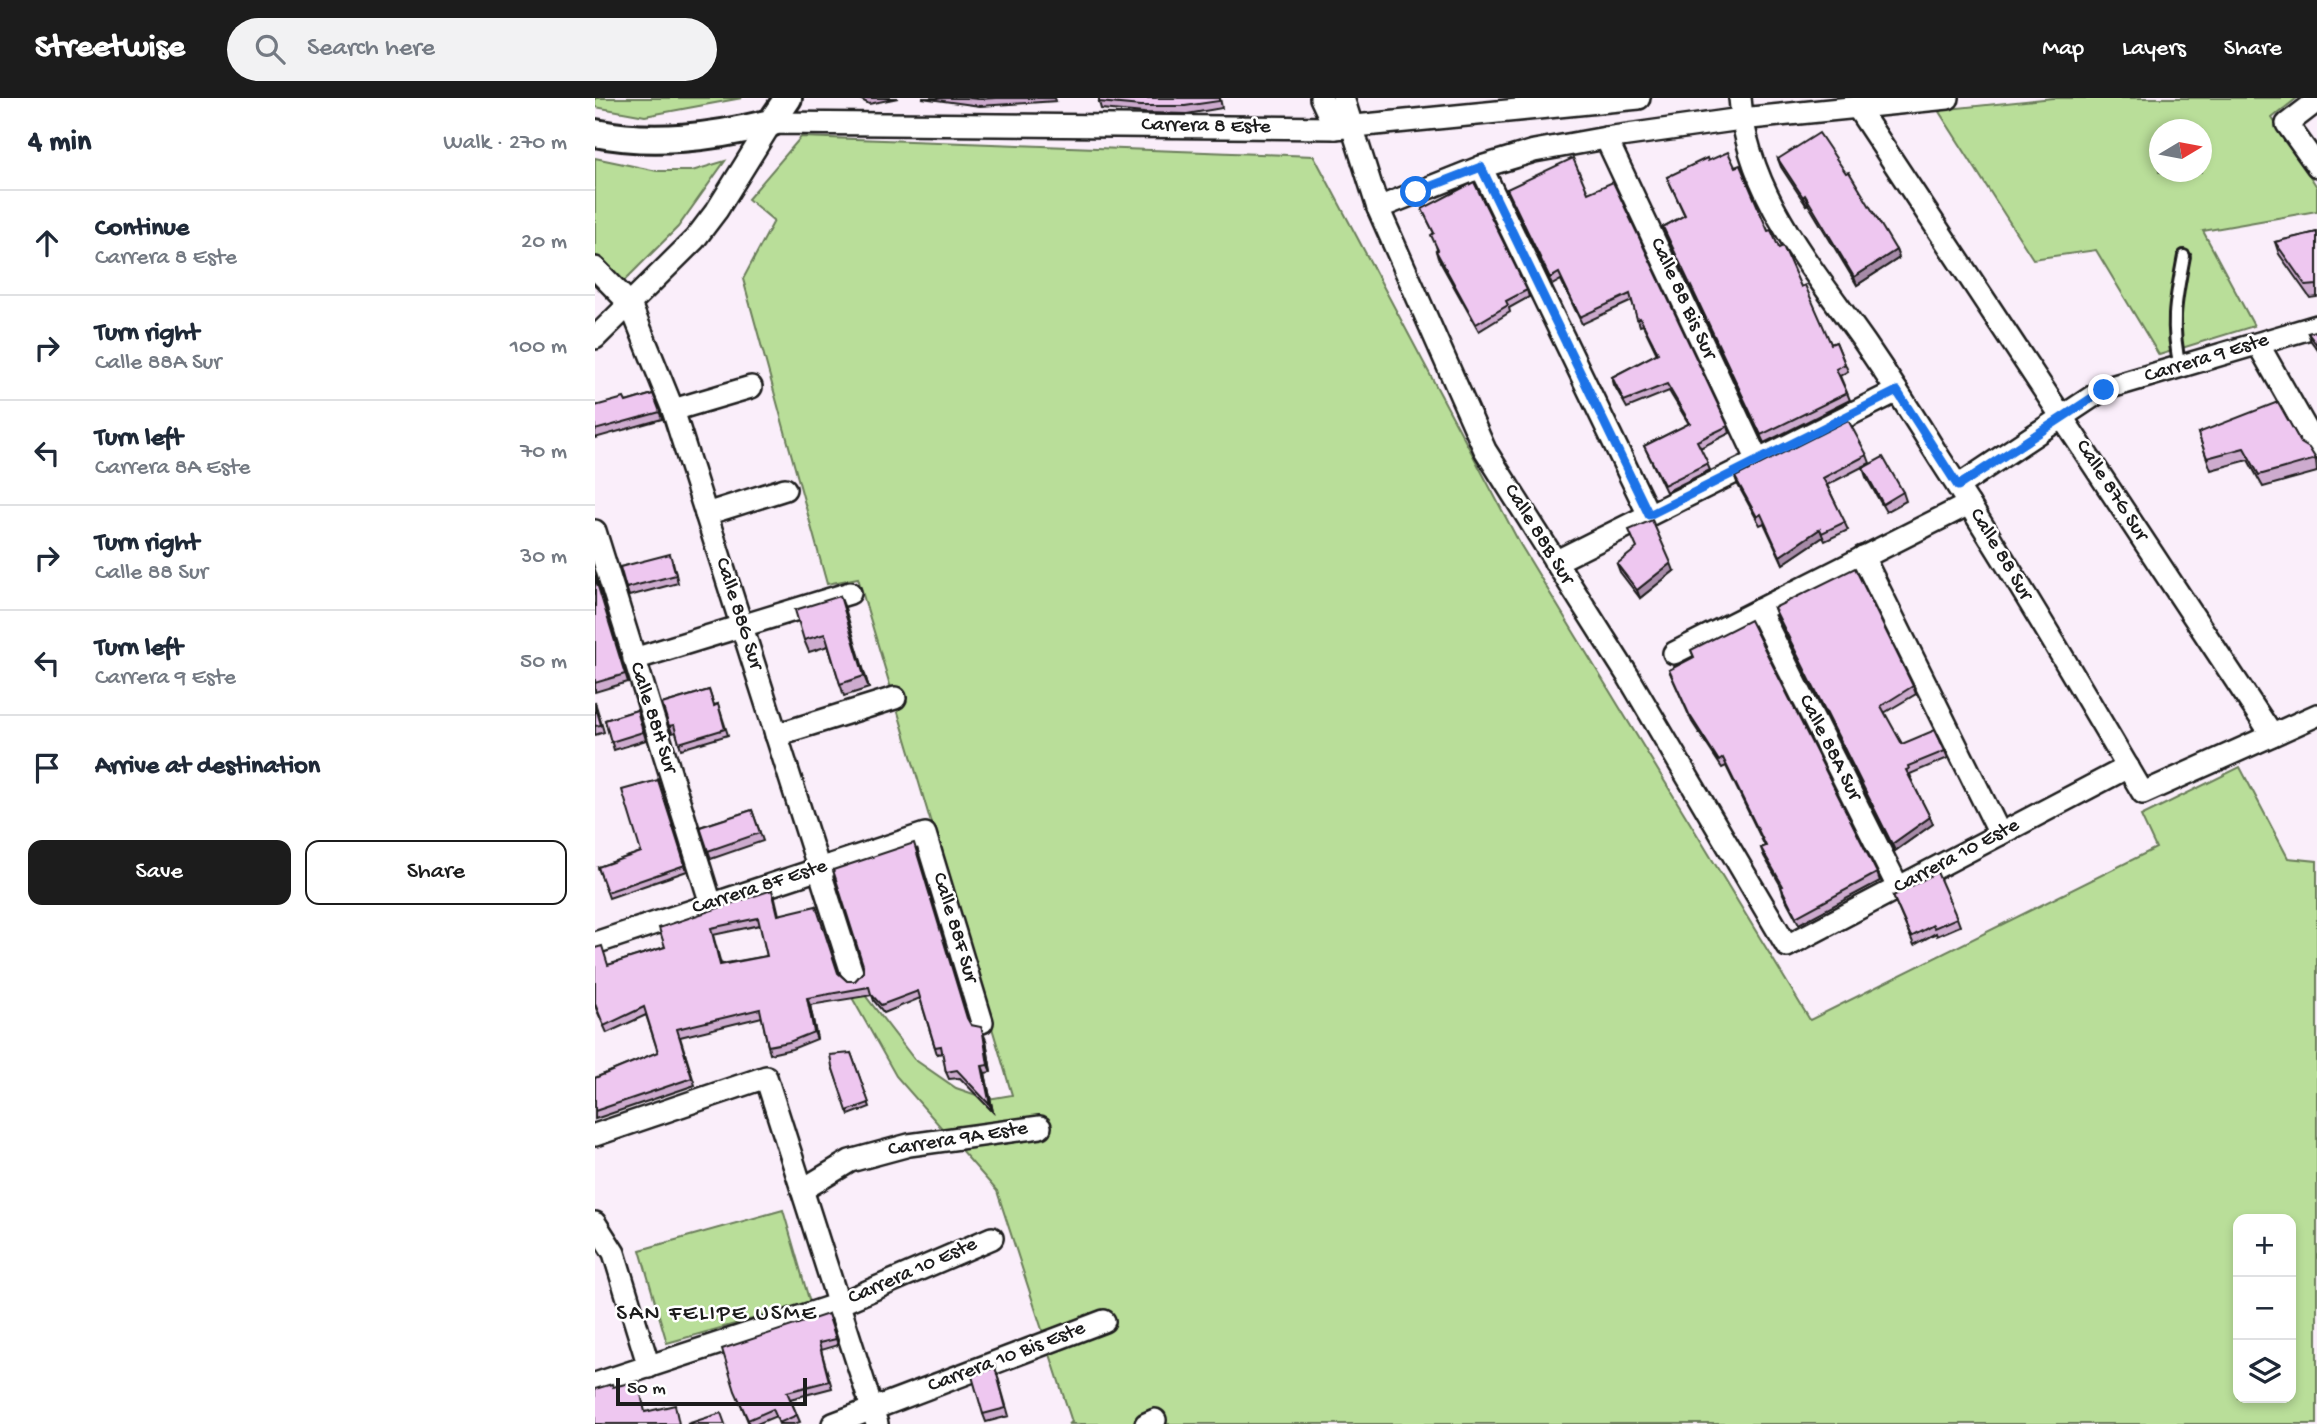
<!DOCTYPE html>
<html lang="en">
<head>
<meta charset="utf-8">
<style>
	body { margin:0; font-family:"Gochi Hand",sans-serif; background:#f2f2f3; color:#1f2937 }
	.controls { position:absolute; right:21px; bottom:21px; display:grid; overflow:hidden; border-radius:14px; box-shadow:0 4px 10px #0003 }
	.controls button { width:63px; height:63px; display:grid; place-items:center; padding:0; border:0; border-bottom:2px solid #e0e1e3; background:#fff; color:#1f2937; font:35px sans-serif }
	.compass { position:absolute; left:1554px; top:21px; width:63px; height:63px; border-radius:50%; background:#fff; box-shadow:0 4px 10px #0003; rotate:80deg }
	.scale { position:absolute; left:21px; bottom:18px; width:191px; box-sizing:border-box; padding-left:7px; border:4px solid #1c1c1c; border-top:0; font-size:19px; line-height:24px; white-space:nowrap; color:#1c1c1c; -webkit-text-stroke:5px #fff; paint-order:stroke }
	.stop { position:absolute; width:21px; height:21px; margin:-16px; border:5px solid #1a73e8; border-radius:50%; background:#fff }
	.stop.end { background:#1a73e8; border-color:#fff; box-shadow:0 2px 7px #0008 }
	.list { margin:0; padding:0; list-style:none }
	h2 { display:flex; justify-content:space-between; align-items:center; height:91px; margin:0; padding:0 28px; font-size:30px }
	h2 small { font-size:23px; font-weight:400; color:#747a83 }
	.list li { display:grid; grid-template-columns:46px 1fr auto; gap:21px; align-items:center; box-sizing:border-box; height:105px; padding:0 28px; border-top:2px solid #e0e1e3 }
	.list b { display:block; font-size:26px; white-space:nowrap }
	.list p { margin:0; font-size:23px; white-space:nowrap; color:#747a83 }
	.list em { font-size:23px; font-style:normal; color:#747a83 }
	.actions { display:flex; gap:14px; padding:21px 28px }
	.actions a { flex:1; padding:16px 0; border:2px solid #1c1c1c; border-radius:14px; text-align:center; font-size:24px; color:#1c1c1c }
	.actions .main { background:#1c1c1c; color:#fff }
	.icon { flex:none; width:38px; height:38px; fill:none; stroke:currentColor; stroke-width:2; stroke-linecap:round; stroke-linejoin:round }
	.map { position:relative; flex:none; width:1722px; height:1326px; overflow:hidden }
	header { display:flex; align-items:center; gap:42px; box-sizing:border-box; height:98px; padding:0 35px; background:#1c1c1c; color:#fff }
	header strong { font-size:33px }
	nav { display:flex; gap:38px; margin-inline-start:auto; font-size:24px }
	.search { width:490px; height:63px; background:#f2f2f3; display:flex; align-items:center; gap:18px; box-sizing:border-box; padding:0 24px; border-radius:38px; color:#747a83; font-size:26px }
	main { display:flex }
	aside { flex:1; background:#fff }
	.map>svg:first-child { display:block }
	.green { fill:#b9de99; stroke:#6a7d5a; stroke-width:2; fill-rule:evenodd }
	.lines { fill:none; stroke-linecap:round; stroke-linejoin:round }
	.service-casing { stroke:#1c1c1c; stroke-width:16 }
	.minor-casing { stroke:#1c1c1c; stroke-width:26 }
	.tertiary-casing { stroke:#1c1c1c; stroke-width:32 }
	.service { stroke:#fff; stroke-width:10 }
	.minor { stroke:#fff; stroke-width:21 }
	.tertiary { stroke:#fff; stroke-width:26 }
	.wall { fill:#cdabce; stroke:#1c1c1c; stroke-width:2; fill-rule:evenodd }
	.shaded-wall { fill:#a78ba8; stroke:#1c1c1c; stroke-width:2 }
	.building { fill:#eec7f0; stroke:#1c1c1c; stroke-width:2; fill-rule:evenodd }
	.route { stroke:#1a73e8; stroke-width:9 }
	.labels { text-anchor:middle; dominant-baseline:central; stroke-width:5; stroke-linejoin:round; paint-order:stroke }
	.street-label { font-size:21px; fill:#1c1c1c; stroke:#fff }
	.neighbourhood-label { font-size:23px; letter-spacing:2px; fill:#1c1c1c; stroke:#fff }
</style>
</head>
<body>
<header>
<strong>Streetwise</strong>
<div class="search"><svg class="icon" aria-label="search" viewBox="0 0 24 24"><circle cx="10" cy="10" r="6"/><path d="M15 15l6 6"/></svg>Search here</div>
<nav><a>Map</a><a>Layers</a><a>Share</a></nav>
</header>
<main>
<aside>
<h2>4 min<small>Walk · 270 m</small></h2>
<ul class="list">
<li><svg class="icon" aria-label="ahead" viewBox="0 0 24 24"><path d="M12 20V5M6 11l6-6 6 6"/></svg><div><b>Continue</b><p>Carrera 8 Este</p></div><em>20 m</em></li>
<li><svg class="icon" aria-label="right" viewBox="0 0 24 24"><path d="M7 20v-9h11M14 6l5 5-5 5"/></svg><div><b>Turn right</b><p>Calle 88A Sur</p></div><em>100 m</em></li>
<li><svg class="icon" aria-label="left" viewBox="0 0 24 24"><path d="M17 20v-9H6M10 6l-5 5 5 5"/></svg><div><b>Turn left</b><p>Carrera 8A Este</p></div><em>70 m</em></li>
<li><svg class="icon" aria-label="right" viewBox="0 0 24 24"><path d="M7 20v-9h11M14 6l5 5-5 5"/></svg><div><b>Turn right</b><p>Calle 88 Sur</p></div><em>30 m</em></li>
<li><svg class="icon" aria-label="left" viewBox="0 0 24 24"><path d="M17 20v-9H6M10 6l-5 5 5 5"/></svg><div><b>Turn left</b><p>Carrera 9 Este</p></div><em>50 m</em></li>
<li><svg class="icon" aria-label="arrive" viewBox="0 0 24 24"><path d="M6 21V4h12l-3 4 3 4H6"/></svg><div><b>Arrive at destination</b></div></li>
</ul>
<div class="actions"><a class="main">Save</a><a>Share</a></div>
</aside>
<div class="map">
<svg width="1722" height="1326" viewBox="0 0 1722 1326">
	<rect width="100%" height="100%" fill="#faeefa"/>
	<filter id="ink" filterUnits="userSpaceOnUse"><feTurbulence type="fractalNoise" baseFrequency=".0143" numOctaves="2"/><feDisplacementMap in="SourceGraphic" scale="14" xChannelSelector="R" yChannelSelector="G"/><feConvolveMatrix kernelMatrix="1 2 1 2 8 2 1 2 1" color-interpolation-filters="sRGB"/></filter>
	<g filter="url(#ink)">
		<g class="green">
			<polygon points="0,0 147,0 50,18 0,9"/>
			<path d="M1458 0H1702L1677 20 1722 89V113L1608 133 1659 228 1564 257 1501 152 1438 161 1343 12ZM1564 32H1606V74H1564Z"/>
			<path d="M206 39 719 58 925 446 1215 922 1561 750 1546 718 1645 669 1693 760 1722 763V1326H473L477 1324 402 1093 301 978 255 896H269L319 961 361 990 393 1001 417 997 263 480 232 486 148 181 179 123 153 101ZM1643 1121H1696V1300H1643Z"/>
			<polygon points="0,60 62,73 97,73 130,63 83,129 23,189 0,168"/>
			<polygon points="188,1112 215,1205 72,1245 45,1152"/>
		</g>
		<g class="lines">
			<g class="service-casing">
				<path id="service" d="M1585 269C1575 225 1581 201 1589 158"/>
			</g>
			<g class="minor-casing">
				<g id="minor">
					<polyline points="726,0 740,30"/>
					<polyline points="748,0 783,110 890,352 1033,578 1192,848 1533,669"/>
					<path d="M1145 0C1152 97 1217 169 1270 245 1296 283 1321 322 1345 361 1416 470 1482 583 1548 695L1722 617"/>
					<polyline points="1722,3 1692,26 1722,68"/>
					<polyline points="1262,9 1677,637"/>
					<polyline points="1011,40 1163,363"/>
					<polyline points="886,69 1054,417"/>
					<polyline points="783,110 886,69 939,53 1011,40 1146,21 1353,0"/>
					<polyline points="0,170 35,206 78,312 258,878"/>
					<polyline points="0,240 100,141 122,112 176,25 740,30 1044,0"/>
					<polyline points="1663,246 1722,350"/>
					<polyline points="78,312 156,289"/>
					<polyline points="1363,388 1509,291 1722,228"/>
					<polyline points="111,416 190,391"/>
					<polyline points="0,433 116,806"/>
					<polyline points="1268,459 1405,736"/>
					<polyline points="960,464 1302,293"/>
					<polyline points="1164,512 1303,789"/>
					<polyline points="1079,555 1374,406"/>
					<polyline points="39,561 255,495"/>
					<polyline points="181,637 300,600"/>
					<polyline points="0,845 330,736 387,924"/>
					<polyline points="0,1037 171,979 282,1326"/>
					<polyline points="207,1092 255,1063 314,1047 445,1029"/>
					<polyline points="0,1125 19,1155 54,1269"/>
					<polyline points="0,1286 244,1206 397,1140"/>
					<polyline points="238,1326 509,1223"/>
					<polyline points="551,1326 560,1322"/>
				</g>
			</g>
			<g class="tertiary-casing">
				<path id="tertiary" d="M0 35C59 47 118 39 176 25L193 0"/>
			</g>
			<use href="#service" class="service"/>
			<use href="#minor" class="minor"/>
			<use href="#tertiary" class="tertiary"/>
		</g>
		<g class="wall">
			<polygon points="263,0 303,0 274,6"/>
			<polygon points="327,0 460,0 461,3 385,8"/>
			<polygon points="625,0 627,10 592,16 549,15 506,11 504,4"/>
			<polygon points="1183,61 1301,152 1304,160 1262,187 1213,106 1211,107 1186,69"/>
			<polygon points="1113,63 1140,69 1173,133 1206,189 1236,246 1241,244 1253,273 1245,278 1255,302 1169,345 1068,129 1090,118 1072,79"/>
			<polygon points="912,91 993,95 1133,328 1135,335 1105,350 1115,372 1071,394 1049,348 1094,326 1074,293 1032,310 1019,287 1017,279 1062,256 1048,227 1045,228 1037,203 987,226 966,182 957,187"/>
			<polygon points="827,111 932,192 934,199 914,210 915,214 884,233 843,160 841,153 842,152 839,135"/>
			<polygon points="1722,134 1722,199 1715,200 1684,156 1680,144"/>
			<polygon points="1722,233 1722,251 1716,243 1713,235"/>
			<polygon points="58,296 67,321 0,340 0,308 31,304"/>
			<polygon points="1603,335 1706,345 1721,361 1722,374 1668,389 1653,362 1616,372"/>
			<polygon points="1272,357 1275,365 1232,387 1253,432 1230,443 1228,439 1188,466 1169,425 1165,427 1143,387 1140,379"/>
			<polygon points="1268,370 1308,394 1311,403 1291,414 1271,379"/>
			<polygon points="78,464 83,485 34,498 25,469"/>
			<polygon points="1022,466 1079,473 1045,500 1025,474"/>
			<polygon points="0,477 33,584 0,594"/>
			<polygon points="245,498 274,590 249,598 233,548 214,554 209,542"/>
			<polygon points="1179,510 1318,588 1321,596 1289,615 1307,646 1350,653 1353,660 1315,676 1316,679 1315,679 1338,726 1300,753 1182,518"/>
			<polygon points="1096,552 1282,775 1285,783 1204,826 1188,796 1186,788 1169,758 1166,750 1170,748 1131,668 1127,670 1097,624 1077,579 1074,572 1099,559"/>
			<polygon points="114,592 119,607 123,606 133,637 86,651 81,634 77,635 67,606"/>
			<polygon points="0,604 9,634 0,637"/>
			<polygon points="42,612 51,642 19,652 10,622"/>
			<polygon points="63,682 92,773 14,800 3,769 46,754"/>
			<polygon points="157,712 168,743 116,761 105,729"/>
			<path d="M238 772 376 927 391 942 396 974 390 975 398 1014 365 980 354 981 351 974 348 955 342 956 325 900 289 915 279 903 277 897 215 907 222 941 197 951 175 956 173 948 167 919 85 939 100 987 0 1021V980L63 954 51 917 12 935 0 908 13 867 70 849 180 800 184 817 252 883H260L268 874V867ZM165 827 172 858 126 866 118 837Z"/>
			<polygon points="1298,798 1362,820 1365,828 1342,838 1341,835 1319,847"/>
			<polygon points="256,955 275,1009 254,1017 237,968"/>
			<polygon points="233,1216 243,1247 226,1252 237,1290 195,1301 205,1324 199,1326 184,1326 181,1318 162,1326 154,1326 143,1299"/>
			<polygon points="400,1269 414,1318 391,1324 388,1316"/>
		</g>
		<g class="shaded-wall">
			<polygon points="1210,97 1213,106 1211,107 1208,99"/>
			<polygon points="1301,152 1304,160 1262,187 1259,179"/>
			<polygon points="1225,431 1228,439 1188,466 1185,458"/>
			<polygon points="1076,465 1079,473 1045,500 1042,492"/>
			<polygon points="245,498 250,510 274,590 269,578"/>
			<polygon points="1335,719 1338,726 1300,753 1297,746"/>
			<polygon points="212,900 215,907 222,941 219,934"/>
			<polygon points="388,935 391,942 396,974 393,967"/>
			<polygon points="387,968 390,975 398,1014 395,1007"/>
		</g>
		<g class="building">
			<polygon points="373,0 402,0 383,1"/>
			<polygon points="504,0 624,0 624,3 590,8 546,8 504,4"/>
			<polygon points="1224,35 1251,75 1254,74 1301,152 1259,179 1210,97 1208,99 1183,61"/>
			<polygon points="1133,54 1140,69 1145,67 1173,133 1176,132 1184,150 1188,148 1206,189 1210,187 1236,246 1241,244 1250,266 1241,271 1252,295 1166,337 1068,129 1090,117 1072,79 1112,60 1113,63"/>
			<polygon points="978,60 993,95 1018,84 1133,328 1102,343 1113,365 1069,387 1049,348 1095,325 1072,286 1029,303 1017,279 1063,255 1045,220 1042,221 1035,196 985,219 964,175 955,180 912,91"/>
			<polygon points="879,84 932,192 911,203 913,207 881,226 841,153 843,152 836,137 839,135 827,111"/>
			<polygon points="1722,134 1722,187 1711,188 1680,144"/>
			<polygon points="1722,233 1722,247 1713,235"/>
			<polygon points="58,296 65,314 0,332 0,308 29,300 31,304"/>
			<polygon points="1683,304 1706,345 1714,350 1721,361 1664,377 1649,350 1612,360 1603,335"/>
			<polygon points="1253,322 1272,357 1228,380 1250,424 1227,435 1225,431 1185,458 1166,416 1162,419 1140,379"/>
			<polygon points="1288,359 1308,394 1288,406 1268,370"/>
			<polygon points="1057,422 1076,465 1042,492 1022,466 1042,450 1034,432"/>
			<polygon points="75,456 81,477 31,490 25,469"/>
			<polygon points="1260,470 1318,588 1286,608 1307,646 1340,632 1350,653 1313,668 1314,671 1311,672 1335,719 1297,746 1179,510"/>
			<polygon points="0,479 30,576 0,585"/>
			<polygon points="245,498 269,578 245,586 230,536 209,542 200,512"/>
			<polygon points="1155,522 1282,775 1201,819 1186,789 1188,788 1166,750 1171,748 1128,660 1124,663 1094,616 1074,572 1099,559 1096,552"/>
			<polygon points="114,592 119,608 123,606 130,631 84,645 79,627 74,628 67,606"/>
			<polygon points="0,606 6,627 0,628"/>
			<polygon points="42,612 48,634 16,644 10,622"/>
			<polygon points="63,682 90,767 12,794 3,769 46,754 27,692"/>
			<polygon points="157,712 165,735 113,753 105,729"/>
			<path d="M319 745 372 920 376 927 386 929 388 935 393 967 387 968 395 1007 362 972 351 974 346 948 340 949 323 893 286 907 276 896 274 889 212 900 219 934 194 944 173 948 165 911 82 931 97 980 0 1013V980L63 954 49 909 9 928 0 906V850L7 848 13 867 70 849 64 830 177 792 183 817 221 808 243 875 252 883H260L268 874V867L238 772ZM163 820 172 858 125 867 116 830Z"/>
			<polygon points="1342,774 1362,820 1339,830 1338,827 1316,839 1298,798"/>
			<polygon points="256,955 274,1005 252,1013 237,968 235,957"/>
			<polygon points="233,1216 241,1241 224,1245 234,1283 192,1294 202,1317 184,1325 178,1311 153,1322 140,1293 127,1251"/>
			<polygon points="400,1269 411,1310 388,1316 377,1278"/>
			<polygon points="43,1283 50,1314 80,1307 84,1326 0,1326 0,1291 17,1286 18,1289"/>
			<polygon points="126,1315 130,1326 92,1326"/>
		</g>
	</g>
	<g class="lines" filter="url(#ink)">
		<polyline class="route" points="821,94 886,69 1054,417 1302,293 1363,388 1509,292"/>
	</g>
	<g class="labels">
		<g class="street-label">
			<text transform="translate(611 29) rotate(1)">Carrera 8 Este</text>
			<text transform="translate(1087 201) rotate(65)">Calle 88 Bis Sur</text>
			<text transform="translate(1612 261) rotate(-17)">Carrera 9 Este</text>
			<text transform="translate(1516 393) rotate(57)">Calle 87G Sur</text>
			<text transform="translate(943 437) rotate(58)">Calle 88B Sur</text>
			<text transform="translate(1405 457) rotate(59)">Calle 88 Sur</text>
			<text transform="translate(143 516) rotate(72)">Calle 88G Sur</text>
			<text transform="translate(57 620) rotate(72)">Calle 88H Sur</text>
			<text transform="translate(1234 650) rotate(63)">Calle 88A Sur</text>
			<text transform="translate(1362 759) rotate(-28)">Carrera 10 Este</text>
			<text transform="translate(165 790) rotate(-18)">Carrera 8F Este</text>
			<text transform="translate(359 830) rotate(73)">Calle 88F Sur</text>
			<text transform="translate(363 1042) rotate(-9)">Carrera 9A Este</text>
			<text transform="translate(318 1174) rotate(-24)">Carrera 10 Este</text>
			<text transform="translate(412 1260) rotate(-21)">Carrera 10 Bis Este</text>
		</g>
		<g class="neighbourhood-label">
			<text x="122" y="1216">SAN FELIPE USME</text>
		</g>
	</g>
</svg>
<div class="controls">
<button>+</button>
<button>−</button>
<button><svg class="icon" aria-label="layers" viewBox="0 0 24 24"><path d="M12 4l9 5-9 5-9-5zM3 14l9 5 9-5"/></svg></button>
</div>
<svg class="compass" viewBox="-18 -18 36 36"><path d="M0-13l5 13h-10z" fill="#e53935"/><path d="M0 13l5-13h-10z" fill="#747a83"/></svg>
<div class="scale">50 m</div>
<div class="stop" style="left:821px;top:94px"></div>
<div class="stop end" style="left:1509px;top:292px"></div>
</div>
</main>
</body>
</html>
